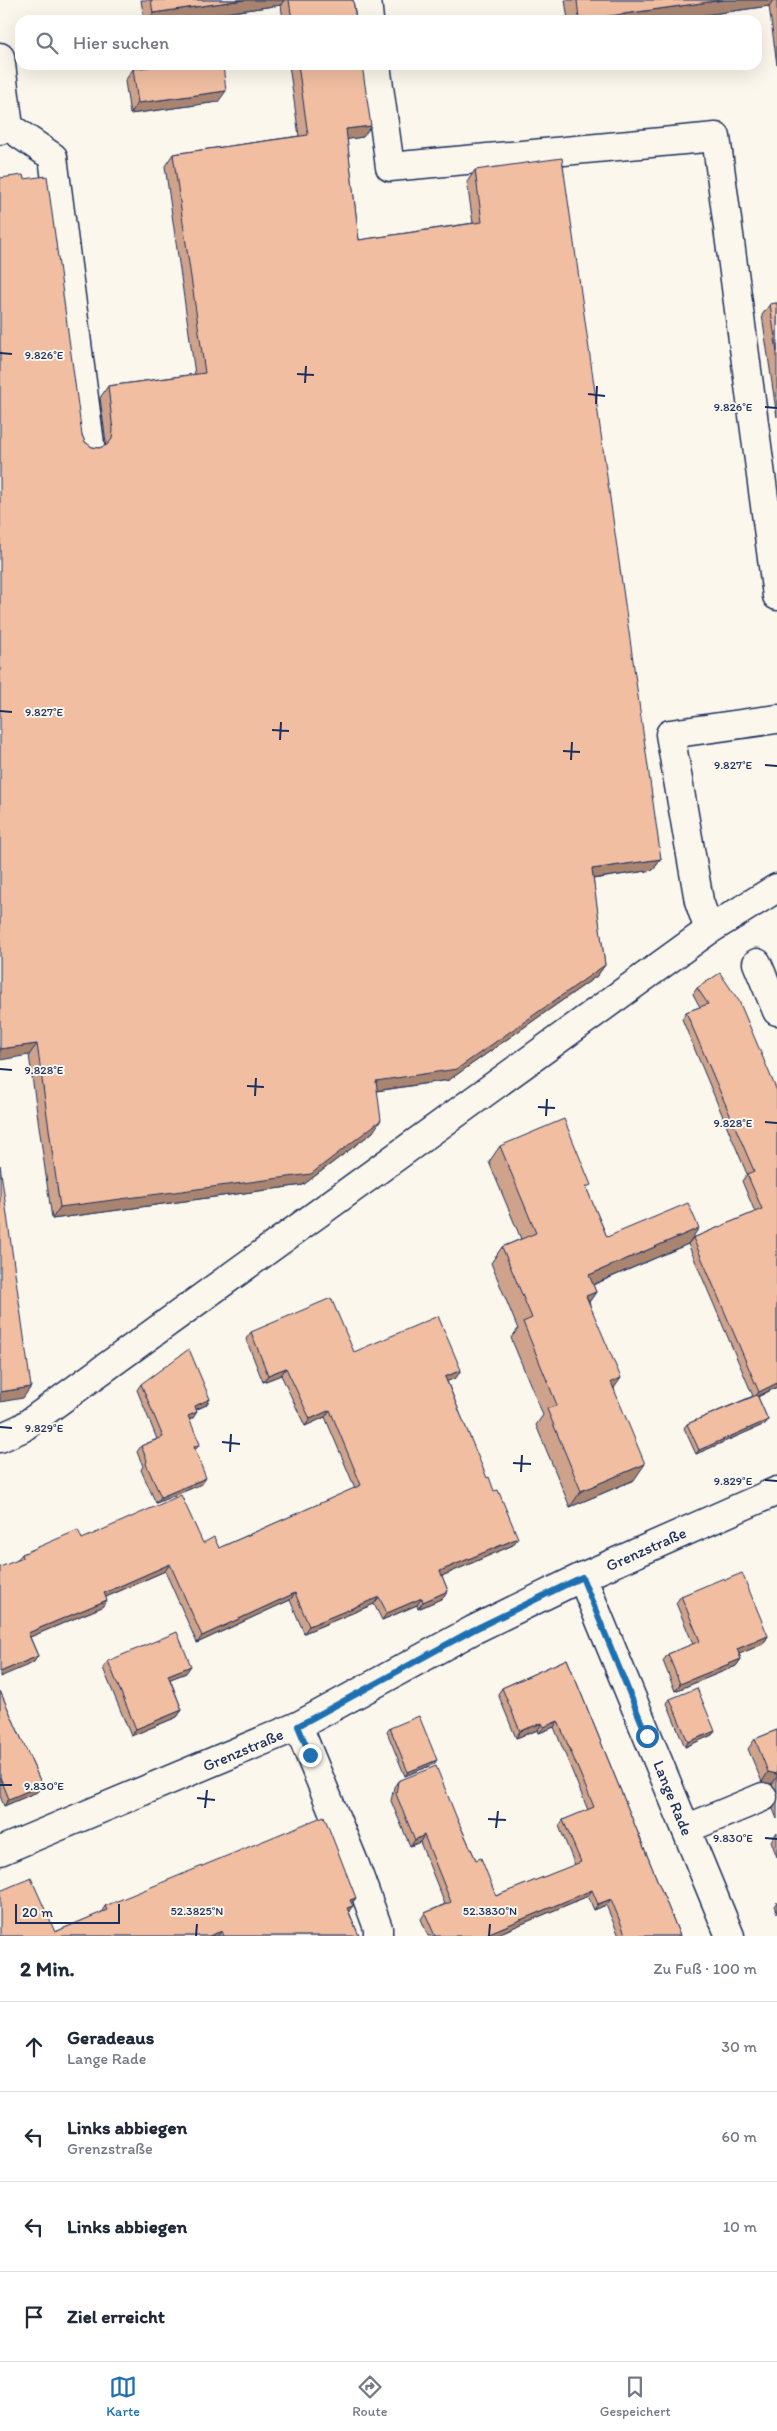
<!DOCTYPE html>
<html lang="de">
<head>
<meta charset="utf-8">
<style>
	body { margin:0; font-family:Itim,sans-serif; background:#f6f6f7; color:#1f2937 }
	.scale { position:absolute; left:15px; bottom:12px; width:105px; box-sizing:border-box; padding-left:5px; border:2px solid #1b2f5e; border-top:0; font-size:14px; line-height:18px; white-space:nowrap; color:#1b2f5e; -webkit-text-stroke:4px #fbf7ec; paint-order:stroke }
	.stop { position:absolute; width:15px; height:15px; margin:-11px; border:4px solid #1f6fb2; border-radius:50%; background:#fff }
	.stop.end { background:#1f6fb2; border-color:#fff; box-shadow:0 1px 5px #0008 }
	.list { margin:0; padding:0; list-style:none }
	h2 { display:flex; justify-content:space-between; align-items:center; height:65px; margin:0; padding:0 20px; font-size:21px }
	h2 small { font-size:16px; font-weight:400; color:#747a83 }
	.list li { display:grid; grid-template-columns:32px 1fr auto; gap:15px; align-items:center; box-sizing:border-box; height:90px; padding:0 20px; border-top:1px solid #e0e1e3 }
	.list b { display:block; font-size:19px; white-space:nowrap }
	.list p { margin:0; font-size:16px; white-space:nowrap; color:#747a83 }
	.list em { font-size:16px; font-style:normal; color:#747a83 }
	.icon { flex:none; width:28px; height:28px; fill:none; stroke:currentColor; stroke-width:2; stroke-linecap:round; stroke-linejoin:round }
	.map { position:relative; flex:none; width:777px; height:1936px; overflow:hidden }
	.search { position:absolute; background:#fff; box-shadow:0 5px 20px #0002; left:15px; right:15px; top:15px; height:55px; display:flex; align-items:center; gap:12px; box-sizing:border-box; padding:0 18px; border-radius:15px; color:#747a83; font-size:19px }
	.sheet { height:425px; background:#fff }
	nav { display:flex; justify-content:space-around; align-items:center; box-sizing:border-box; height:70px; border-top:1px solid #e0e1e3; background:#fff; font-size:14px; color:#747a83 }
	nav a { display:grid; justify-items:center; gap:2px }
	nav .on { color:#1f6fb2 }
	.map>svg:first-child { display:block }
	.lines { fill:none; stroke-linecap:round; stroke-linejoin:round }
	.minor-casing { stroke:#1b2f5e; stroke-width:31 }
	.minor { stroke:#fbf7ec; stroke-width:28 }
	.wall { fill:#cfa38b; stroke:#1b2f5e }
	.shaded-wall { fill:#a98571; stroke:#1b2f5e }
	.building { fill:#f1bea2; stroke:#1b2f5e }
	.route { stroke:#1f6fb2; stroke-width:6 }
	.ticks { fill:none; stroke:#1b2f5e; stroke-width:2 }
	.labels { text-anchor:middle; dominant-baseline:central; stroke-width:4; stroke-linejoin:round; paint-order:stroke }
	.street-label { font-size:16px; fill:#1b2f5e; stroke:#fbf7ec }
	.ticks-label { font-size:12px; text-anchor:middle; fill:#1b2f5e; stroke:#fbf7ec; stroke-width:4; stroke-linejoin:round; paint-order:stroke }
</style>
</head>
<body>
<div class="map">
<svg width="777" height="1936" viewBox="0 0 777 1936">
	<rect width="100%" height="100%" fill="#fbf7ec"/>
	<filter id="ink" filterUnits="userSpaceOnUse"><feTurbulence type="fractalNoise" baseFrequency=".02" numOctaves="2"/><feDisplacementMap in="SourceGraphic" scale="10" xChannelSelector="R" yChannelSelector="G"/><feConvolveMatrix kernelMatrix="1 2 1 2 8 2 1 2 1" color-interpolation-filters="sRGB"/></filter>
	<g filter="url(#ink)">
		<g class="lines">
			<g class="minor-casing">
				<g id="minor">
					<polyline points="367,0 369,20"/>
					<polyline points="0,57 9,127 0,130"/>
					<polyline points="376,65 390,167 716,137 777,596"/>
					<polyline points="9,127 53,157 90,444"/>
					<polyline points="709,930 699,901 670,734 777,719"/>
					<polyline points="757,963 777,1011"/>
					<polyline points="0,1438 22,1428 709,930 777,888"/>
					<polyline points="582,1577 730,1936"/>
					<polyline points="298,1726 355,1865 378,1928 378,1936"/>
					<polyline points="686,1829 763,1797"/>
					<polyline points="0,1851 298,1726 473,1630 582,1577 777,1491"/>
				</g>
			</g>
			<use href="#minor" class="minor"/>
		</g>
		<g class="wall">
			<polygon points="141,0 353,0 356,20 283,20 281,5 175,20 144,20"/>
			<polygon points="565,0 777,0 777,65 769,6 669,20 568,20"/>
			<polygon points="289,65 362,65 363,137 347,139 359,240 473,223 467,182 475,170 661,859 653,870 593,879 605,965 597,976 449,1080 377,1091 373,1132 303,1185 52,1219 29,1055 24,179 82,435 85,442 92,447 99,448 105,446 106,442 100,398 108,386 195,374 165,166 173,154 299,136"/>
			<polygon points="133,69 218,102 130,114 125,81"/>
			<polygon points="777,303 777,417 762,315 770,304"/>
			<polygon points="697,988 777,1091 777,1387 758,1397 768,1420 765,1424 696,1454 684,1428 687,1424 753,1396 688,1244 693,1238 755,1212 742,1181 747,1174 682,1019 686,1012 700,1007 693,994"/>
			<polygon points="500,1146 587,1190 607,1237 688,1244 593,1285 596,1292 589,1302 614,1388 634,1480 570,1507 536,1425 543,1415 511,1338 518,1329 491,1263 502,1247 521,1239 489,1162"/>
			<polygon points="251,1332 354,1352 456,1378 447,1381 513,1545 442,1576 448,1591 443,1598 418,1609 417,1605 382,1620 374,1604 304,1633 290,1600 197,1643 165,1571 106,1597 102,1607 30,1637 38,1656 33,1663 17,1560 22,1554 82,1539 203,1543 219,1548 355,1488 325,1417 305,1426 281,1375 263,1382 246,1339"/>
			<polygon points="141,1384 210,1399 206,1405 196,1410 193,1418 189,1420 202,1484 156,1503 141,1470 143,1466 137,1452 141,1446 157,1439 137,1390"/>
			<polygon points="725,1580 768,1636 763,1644 739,1654 741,1659 736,1666 675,1691 663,1661 668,1654 693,1644 676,1603 681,1596"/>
			<polygon points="567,1659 680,1936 619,1936 606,1905 594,1910 588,1896 493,1936 428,1936 421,1919 425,1913 445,1904 420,1842 410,1846 391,1801 394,1787 398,1781 458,1821 476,1860 496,1896 575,1865 559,1826 563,1820 588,1810 554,1727 539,1733 538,1730 516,1738 498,1694 502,1688"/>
			<polygon points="108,1661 186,1673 170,1679 182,1710 177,1717 131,1736 103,1668"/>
			<polygon points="0,1691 42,1785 37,1792 4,1806 0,1796"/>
			<polygon points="670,1699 715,1731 712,1735 685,1747 667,1703"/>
			<polygon points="390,1728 434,1764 405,1776 387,1732"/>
			<polygon points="777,1730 777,1791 772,1784 762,1782 748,1749 755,1739"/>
			<polygon points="777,1802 777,1819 773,1809"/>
			<polygon points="777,1832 777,1857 771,1841"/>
			<polygon points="356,1898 351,1904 349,1912 359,1936 0,1936 55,1932 101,1913 105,1906"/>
			<polygon points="777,1902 777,1913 774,1906"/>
		</g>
		<g class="shaded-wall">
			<polygon points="243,0 284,0 281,5 175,20 148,20 153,13"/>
			<polygon points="723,0 773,0 769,6 669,20 581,20"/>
			<polygon points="226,91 218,102 130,114 138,103"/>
			<polygon points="371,126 363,137 338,141 346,129"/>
			<polygon points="661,859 653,870 584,880 592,869"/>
			<polygon points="605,965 597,976 449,1080 368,1092 376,1081"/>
			<polygon points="37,1044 29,1055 0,1060 0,1049"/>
			<polygon points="381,1120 373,1132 303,1185 52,1219 60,1207"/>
			<polygon points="699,1228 688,1244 578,1291 589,1275"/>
			<polygon points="596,1292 585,1308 586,1296"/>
			<polygon points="286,1368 281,1375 263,1382 268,1375"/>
			<polygon points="461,1370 456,1378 440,1384 445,1377"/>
			<polygon points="621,1378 610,1394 611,1382"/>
			<polygon points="777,1383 777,1387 754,1398 759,1392"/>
			<polygon points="31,1387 23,1398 0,1402 0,1392"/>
			<polygon points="210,1399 206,1405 190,1412 195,1406"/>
			<polygon points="330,1410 325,1417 305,1426 310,1419"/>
			<polygon points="197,1412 193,1418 183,1422 188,1416"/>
			<polygon points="768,1420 765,1424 696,1454 699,1450"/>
			<polygon points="200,1444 195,1450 194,1447"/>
			<polygon points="645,1464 634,1480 570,1507 581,1491"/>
			<polygon points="206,1478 202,1484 156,1503 161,1497"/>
			<polygon points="518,1538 513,1545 435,1579 440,1571"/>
			<polygon points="170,1564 165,1571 99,1600 104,1593"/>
			<polygon points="448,1591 443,1598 418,1609 423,1602"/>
			<polygon points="295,1593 290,1600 197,1643 202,1636"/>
			<polygon points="379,1597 374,1604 304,1633 309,1626"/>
			<polygon points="422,1598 417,1605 382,1620 387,1613"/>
			<polygon points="107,1600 102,1607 23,1640 28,1633"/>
			<polygon points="768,1636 763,1644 732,1657 737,1649"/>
			<polygon points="38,1656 33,1663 0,1677 0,1672"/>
			<polygon points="741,1659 736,1666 675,1691 680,1684"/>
			<polygon points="191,1666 186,1673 163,1682 168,1675"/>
			<polygon points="182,1710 177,1717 131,1736 136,1729"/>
			<polygon points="558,1721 554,1727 539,1733 544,1727"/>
			<polygon points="542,1723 538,1730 516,1738 520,1731"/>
			<polygon points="715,1731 712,1735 685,1747 688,1742"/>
			<polygon points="437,1760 434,1764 405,1776 408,1772"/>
			<polygon points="768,1772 777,1774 777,1777 772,1784 762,1782"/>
			<polygon points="42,1785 37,1792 4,1806 9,1799"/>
			<polygon points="424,1835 420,1842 410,1846 415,1840"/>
			<polygon points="592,1890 588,1896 493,1936 482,1936"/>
			<polygon points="356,1898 351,1904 350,1900"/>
			<polygon points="611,1899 606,1905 594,1910 598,1904"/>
			<polygon points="353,1906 348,1912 347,1908"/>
			<polygon points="222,1931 218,1936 209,1936"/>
		</g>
		<g class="building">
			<polygon points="151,0 243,0 153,13"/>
			<polygon points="289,0 353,0 356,20 292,20"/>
			<polygon points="577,0 723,0 581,20 579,20"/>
			<polygon points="164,65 223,65 226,91 138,103 133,69"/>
			<polygon points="298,65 362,65 371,126 346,129 359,240 482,222 475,170 562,158 661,859 592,869 605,965 457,1069 376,1081 381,1120 311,1174 60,1207 37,1044 0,1049 0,178 23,175 24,179 47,176 82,435 85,442 92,447 99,448 107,445 112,439 113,431 108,386 205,373 173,154 308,135"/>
			<polygon points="777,303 777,352 770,304"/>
			<polygon points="720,973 739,1001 777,1091 777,1383 759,1392 693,1238 762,1209 747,1174 754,1171 686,1012 708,1004 697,988"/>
			<polygon points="564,1119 591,1185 586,1187 607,1237 688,1203 699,1228 589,1275 596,1292 586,1296 621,1378 611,1382 645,1464 581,1491 547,1409 557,1405 523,1322 532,1318 502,1247 536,1233 500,1146"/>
			<polygon points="0,1165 31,1387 0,1392"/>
			<polygon points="331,1298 354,1352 438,1316 461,1370 445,1377 487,1478 489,1477 494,1491 498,1490 518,1538 440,1571 448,1591 423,1602 422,1598 387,1613 379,1597 309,1626 295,1593 202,1636 170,1564 104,1593 107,1600 28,1633 38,1656 0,1672 0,1567 23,1558 22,1554 78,1530 82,1539 181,1495 203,1543 214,1537 219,1548 361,1485 330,1410 310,1419 286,1368 268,1375 251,1332"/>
			<polygon points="189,1349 210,1399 195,1406 197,1412 188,1416 200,1444 194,1447 206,1478 161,1497 146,1464 147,1460 141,1446 163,1437 141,1384"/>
			<polygon points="757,1395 768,1420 699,1450 687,1424"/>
			<polygon points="742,1573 768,1636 737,1649 741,1659 680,1684 668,1654 700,1641 681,1596 724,1578 725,1580"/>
			<polygon points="177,1632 191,1666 168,1675 182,1710 136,1729 108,1661"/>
			<polygon points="567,1659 680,1936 626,1936 611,1899 598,1904 592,1890 482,1936 435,1936 425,1913 451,1902 424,1835 415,1840 396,1794 398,1781 436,1766 458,1821 476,1860 481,1858 496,1896 581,1862 563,1820 594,1807 558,1721 544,1727 542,1723 520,1731 502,1688"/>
			<polygon points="697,1688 715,1731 688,1742 670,1699"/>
			<polygon points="0,1691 42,1785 9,1799 0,1777"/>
			<polygon points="419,1716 437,1760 408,1772 390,1728"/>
			<polygon points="777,1730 777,1774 768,1772 755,1739"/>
			<polygon points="324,1816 356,1898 350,1900 353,1906 347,1908 359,1936 224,1936 222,1931 209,1936 0,1936 0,1891 31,1878 55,1932 107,1910 105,1906"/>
		</g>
	</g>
	<g class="lines" filter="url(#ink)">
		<polyline class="route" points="310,1755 298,1726 473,1630 582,1577 647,1736"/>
	</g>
	<path class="ticks" d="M0 353 12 354M297 374 314 375M305 383 306 366M588 394 605 396M596 404 597 386M765 407 777 408M0 711 12 712M272 730 289 731M280 740 281 722M563 751 580 752M571 760 572 742M765 765 777 766M0 1069 12 1070M247 1086 264 1087M255 1096 256 1078M538 1107 555 1108M546 1116 547 1099M765 1122 777 1123M0 1427 12 1428M222 1442 240 1444M230 1452 231 1434M513 1463 531 1464M521 1472 522 1455M765 1480 777 1481M0 1785H12M197 1798 215 1800M205 1808 207 1790M488 1819 506 1820M496 1828 498 1811M765 1838 777 1839M196 1936 197 1924M489 1936 490 1924"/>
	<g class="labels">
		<g class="street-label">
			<text transform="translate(646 1549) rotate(-24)">Grenzstraße</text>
			<text transform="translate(243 1750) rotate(-23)">Grenzstraße</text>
			<text transform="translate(673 1798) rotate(68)">Lange Rade</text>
		</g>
	</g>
	<g class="ticks-label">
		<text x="44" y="359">9.826°E</text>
		<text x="733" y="411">9.826°E</text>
		<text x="44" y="716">9.827°E</text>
		<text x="733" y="769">9.827°E</text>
		<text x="44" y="1074">9.828°E</text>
		<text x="733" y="1127">9.828°E</text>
		<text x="44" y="1432">9.829°E</text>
		<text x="733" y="1485">9.829°E</text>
		<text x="44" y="1790">9.830°E</text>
		<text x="733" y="1842">9.830°E</text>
		<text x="197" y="1915">52.3825°N</text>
		<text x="490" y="1915">52.3830°N</text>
	</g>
</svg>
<div class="scale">20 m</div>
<div class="stop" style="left:647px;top:1736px"></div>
<div class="stop end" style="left:310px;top:1755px"></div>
<div class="search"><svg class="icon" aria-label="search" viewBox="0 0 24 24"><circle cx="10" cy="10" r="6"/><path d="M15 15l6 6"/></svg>Hier suchen</div>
</div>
<section class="sheet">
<h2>2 Min.<small>Zu Fuß · 100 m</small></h2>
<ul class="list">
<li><svg class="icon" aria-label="ahead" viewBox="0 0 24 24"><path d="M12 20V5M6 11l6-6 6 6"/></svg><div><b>Geradeaus</b><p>Lange Rade</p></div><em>30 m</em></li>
<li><svg class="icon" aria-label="left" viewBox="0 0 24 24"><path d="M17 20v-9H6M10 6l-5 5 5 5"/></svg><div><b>Links abbiegen</b><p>Grenzstraße</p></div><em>60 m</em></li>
<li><svg class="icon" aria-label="left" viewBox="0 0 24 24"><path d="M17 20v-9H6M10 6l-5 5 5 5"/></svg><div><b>Links abbiegen</b></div><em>10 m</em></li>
<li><svg class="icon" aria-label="arrive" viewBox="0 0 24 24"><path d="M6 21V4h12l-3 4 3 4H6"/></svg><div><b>Ziel erreicht</b></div></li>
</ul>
</section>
<nav>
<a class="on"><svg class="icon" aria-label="map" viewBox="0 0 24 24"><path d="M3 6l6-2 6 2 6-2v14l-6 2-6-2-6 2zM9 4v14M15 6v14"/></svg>Karte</a>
<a><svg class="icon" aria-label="directions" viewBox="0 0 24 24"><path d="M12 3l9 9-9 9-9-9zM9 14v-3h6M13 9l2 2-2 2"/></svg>Route</a>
<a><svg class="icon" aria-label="saved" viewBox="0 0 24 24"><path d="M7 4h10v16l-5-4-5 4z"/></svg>Gespeichert</a>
</nav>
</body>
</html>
